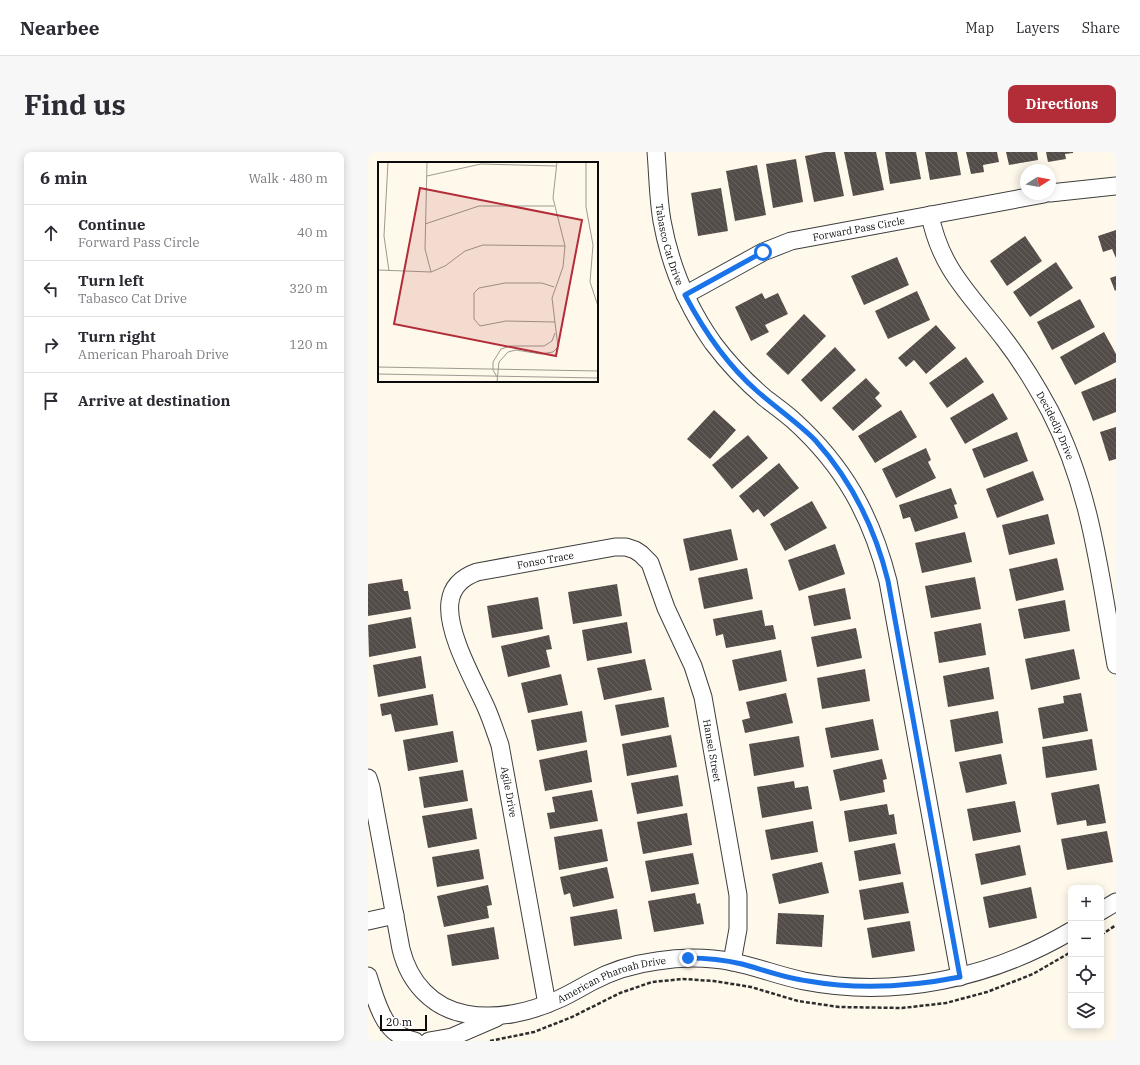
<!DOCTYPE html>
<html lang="en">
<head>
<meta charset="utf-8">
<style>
	body { margin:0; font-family:"IBM Plex Serif",serif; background:#f7f7f7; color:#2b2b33 }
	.controls { position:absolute; right:12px; bottom:12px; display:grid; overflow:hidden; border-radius:8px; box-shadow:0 2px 10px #0003 }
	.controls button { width:36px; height:36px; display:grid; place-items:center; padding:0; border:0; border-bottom:1px solid #e1e1e2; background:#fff; color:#2b2b33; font:20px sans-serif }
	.compass { position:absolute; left:652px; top:12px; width:36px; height:36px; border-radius:50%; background:#fff; box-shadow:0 2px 10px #0003; rotate:79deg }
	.scale { position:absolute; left:12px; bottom:10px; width:47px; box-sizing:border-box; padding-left:4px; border:2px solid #0b0b0b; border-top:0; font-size:11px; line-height:14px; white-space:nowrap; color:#0b0b0b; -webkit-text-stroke:3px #fff; paint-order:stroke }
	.stop { position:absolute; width:12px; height:12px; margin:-9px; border:3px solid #1a73e8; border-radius:50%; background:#fff }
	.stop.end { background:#1a73e8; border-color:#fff; box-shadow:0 1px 4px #0008 }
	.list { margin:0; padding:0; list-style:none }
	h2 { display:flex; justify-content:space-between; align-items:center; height:52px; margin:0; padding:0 16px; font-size:17px }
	h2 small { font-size:13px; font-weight:400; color:#7c7c81 }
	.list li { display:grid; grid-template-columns:26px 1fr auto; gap:12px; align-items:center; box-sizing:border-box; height:56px; padding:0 16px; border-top:1px solid #e1e1e2 }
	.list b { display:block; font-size:15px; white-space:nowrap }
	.list p { margin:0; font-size:13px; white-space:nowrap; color:#7c7c81 }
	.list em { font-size:13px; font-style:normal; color:#7c7c81 }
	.icon { flex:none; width:22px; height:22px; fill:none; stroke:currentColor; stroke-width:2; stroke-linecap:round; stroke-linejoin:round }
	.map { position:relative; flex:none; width:748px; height:889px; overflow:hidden; border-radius:8px }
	header { display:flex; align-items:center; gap:24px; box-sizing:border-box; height:56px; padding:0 20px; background:#fff; border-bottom:1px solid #e1e1e2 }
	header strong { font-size:19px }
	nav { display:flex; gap:22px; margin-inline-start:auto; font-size:14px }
	.intro { display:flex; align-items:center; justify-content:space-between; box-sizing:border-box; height:96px; padding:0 24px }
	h1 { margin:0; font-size:28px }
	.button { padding:10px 18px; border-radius:8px; background:#b22d38; color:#fff; font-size:14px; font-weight:700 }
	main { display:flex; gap:24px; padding:0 24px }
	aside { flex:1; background:#fff; border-radius:8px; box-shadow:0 2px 10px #0003 }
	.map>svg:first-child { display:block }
	.building { fill:url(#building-back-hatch) }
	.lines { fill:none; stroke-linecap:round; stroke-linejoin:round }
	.minor-casing { stroke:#3e3e3e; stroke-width:19 }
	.path { stroke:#2d2d2d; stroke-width:2.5; stroke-dasharray:4 2; stroke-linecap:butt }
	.minor { stroke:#fff; stroke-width:17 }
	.route { stroke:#1a73e8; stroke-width:5 }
	.labels { text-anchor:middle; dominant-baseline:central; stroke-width:4; stroke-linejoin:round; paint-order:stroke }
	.street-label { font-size:10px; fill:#0b0b0b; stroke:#fff }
	.inset-road { fill:none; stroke:#9d9a91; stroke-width:1 }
	.view { fill:#b22d38; fill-opacity:0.15; stroke:#b22d38; stroke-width:2 }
	.inset-edge { fill:none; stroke:#0b0b0b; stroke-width:2 }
</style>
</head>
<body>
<header>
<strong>Nearbee</strong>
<nav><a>Map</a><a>Layers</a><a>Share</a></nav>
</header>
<div class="intro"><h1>Find us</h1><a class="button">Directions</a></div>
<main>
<aside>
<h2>6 min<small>Walk · 480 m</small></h2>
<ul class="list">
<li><svg class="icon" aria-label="ahead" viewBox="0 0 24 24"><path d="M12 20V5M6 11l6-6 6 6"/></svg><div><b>Continue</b><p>Forward Pass Circle</p></div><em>40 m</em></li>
<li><svg class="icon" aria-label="left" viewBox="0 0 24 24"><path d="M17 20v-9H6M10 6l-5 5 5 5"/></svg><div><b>Turn left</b><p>Tabasco Cat Drive</p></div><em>320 m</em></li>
<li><svg class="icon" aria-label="right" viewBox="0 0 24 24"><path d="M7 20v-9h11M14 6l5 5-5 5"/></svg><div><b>Turn right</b><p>American Pharoah Drive</p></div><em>120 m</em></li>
<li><svg class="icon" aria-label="arrive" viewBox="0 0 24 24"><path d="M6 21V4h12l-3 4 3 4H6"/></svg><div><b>Arrive at destination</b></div></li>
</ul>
</aside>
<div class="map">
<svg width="748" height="889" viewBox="0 0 748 889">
	<defs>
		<pattern id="building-back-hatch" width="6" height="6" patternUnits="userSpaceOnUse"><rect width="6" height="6" fill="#534c49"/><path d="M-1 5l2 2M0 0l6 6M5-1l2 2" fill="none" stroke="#67615f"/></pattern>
	</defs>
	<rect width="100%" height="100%" fill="#fef9eb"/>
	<g class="building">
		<polygon points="457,0 467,0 476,44 446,50 437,4"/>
		<polygon points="476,0 508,0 516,38 485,44"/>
		<polygon points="517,0 548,0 553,27 522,32"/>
		<polygon points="557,0 589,0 593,23 562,28"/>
		<polygon points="598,0 629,0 631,10 615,13 616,20 603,22"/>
		<polygon points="638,0 669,0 670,8 641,13"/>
		<polygon points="678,0 705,0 705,1 697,2 698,7 680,10"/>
		<polygon points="428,7 435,50 405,56 398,12"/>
		<polygon points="389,13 398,63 367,69 358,19"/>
		<polygon points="353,36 360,79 330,84 323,41"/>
		<polygon points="748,78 748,106 744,97 735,100 730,84"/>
		<polygon points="657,84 674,109 639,134 622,109"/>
		<polygon points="529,105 541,133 496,153 483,124"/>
		<polygon points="688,110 705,136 662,165 645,140"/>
		<polygon points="748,124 748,138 747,139 742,126"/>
		<polygon points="549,139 562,168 520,187 507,159"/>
		<polygon points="394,141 397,147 410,141 420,162 397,173 401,180 383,189 367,155"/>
		<polygon points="712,147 727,175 684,198 669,170"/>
		<polygon points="436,162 458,184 420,223 398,202"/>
		<polygon points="568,173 588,196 558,222 546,208 538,215 530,206"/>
		<polygon points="736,180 748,202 748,210 707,233 692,205"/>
		<polygon points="467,195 488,218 453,250 433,228"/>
		<polygon points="598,205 616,230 579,256 561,231"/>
		<polygon points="498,226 512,241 507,246 514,254 485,279 464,256"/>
		<polygon points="748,226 748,260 725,269 713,240"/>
		<polygon points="625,241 640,267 597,292 582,266"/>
		<polygon points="346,258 368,278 342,307 319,287"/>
		<polygon points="533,258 549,285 507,311 490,284"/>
		<polygon points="748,275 748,307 741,309 732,280"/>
		<polygon points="649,280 660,309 616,326 604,297"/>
		<polygon points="380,283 400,306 364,337 344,313"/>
		<polygon points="558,296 563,308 560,310 568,326 528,346 514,317"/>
		<polygon points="411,311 431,336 396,365 390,357 385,361 371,344"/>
		<polygon points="665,319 676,348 629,366 618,337"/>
		<polygon points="583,336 589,352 586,353 590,366 547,380 542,365 535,367 531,353"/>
		<polygon points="444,349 459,376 417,399 402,372"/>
		<polygon points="680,362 687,392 641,403 634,373"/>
		<polygon points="363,377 370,408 322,419 315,387"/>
		<polygon points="597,380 604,410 554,421 547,391"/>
		<polygon points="467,392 477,422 431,439 420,408"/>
		<polygon points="689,406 696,438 648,449 641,417"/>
		<polygon points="379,416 385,447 336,457 330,426"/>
		<polygon points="607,425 613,457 563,466 557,434"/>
		<polygon points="34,427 36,439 40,439 43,457 0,464 0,432"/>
		<polygon points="249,432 254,464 205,472 200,440"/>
		<polygon points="477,436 483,467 446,474 440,444"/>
		<polygon points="170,445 175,477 124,486 119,454"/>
		<polygon points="697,448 702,479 656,487 650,457"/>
		<polygon points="394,458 397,474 405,473 408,487 358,496 355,482 348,484 345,467"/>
		<polygon points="43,465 48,496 1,505 0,473"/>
		<polygon points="259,470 264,501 219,509 214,478"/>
		<polygon points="613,471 618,503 571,511 566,480"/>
		<polygon points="488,476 494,506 449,515 443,485"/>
		<polygon points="181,483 184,497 178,498 182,515 140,525 133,494"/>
		<polygon points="706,497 712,527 663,538 657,507"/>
		<polygon points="413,498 419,529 371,539 364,508"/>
		<polygon points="53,504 58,536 10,545 5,513"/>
		<polygon points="277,507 284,538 236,548 229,516"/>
		<polygon points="621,515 626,547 580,555 575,524"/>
		<polygon points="497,517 502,549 454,557 449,526"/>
		<polygon points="193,522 200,553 160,561 153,531"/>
		<polygon points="418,541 425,571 377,581 374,568 382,566 378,550"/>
		<polygon points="713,541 720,579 675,587 670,556 696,551 695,544"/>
		<polygon points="65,542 70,573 27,580 23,562 14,564 12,552"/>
		<polygon points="296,545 301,575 253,584 247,553"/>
		<polygon points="214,559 219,590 169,599 163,568"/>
		<polygon points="630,559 635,591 587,600 582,568"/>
		<polygon points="505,567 511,598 463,606 457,576"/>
		<polygon points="85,579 90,610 40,619 35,588"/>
		<polygon points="303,583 309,615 259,624 254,592"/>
		<polygon points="431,584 436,615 386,624 381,592"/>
		<polygon points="724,587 729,618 678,626 674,595"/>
		<polygon points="219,598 224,630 177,639 171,608"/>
		<polygon points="633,602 639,632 598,641 591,610"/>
		<polygon points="514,607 519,627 515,628 517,640 472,649 465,618"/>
		<polygon points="95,618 100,649 56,656 51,625"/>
		<polygon points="310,623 315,654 269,662 263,631"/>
		<polygon points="426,629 427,636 440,634 444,657 394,666 389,635"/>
		<polygon points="731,632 738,671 719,674 718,668 689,673 683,641"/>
		<polygon points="224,638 230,669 182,677 179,661 187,660 184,645"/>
		<polygon points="647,649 653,680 605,689 599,657"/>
		<polygon points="519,652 521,663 526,662 529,682 481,690 476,659"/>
		<polygon points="104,656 109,687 60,696 54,664"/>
		<polygon points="319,661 324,693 275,702 269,670"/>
		<polygon points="445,669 450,700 403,708 397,678"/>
		<polygon points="234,677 240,709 191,718 186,685"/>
		<polygon points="739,679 745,710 699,718 693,687"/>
		<polygon points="527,691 533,722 491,729 486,699"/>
		<polygon points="652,693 658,723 613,733 607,702"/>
		<polygon points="111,697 116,727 69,735 64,705"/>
		<polygon points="325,701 331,732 283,740 277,709"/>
		<polygon points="454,710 461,741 411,752 404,722"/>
		<polygon points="239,715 246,746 205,755 202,741 196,743 192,725"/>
		<polygon points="535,730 541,761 496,768 491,738"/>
		<polygon points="120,733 124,753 119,754 121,766 76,775 69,744"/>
		<polygon points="663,735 669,766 621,776 615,745"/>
		<polygon points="327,741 329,752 332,751 336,772 286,780 280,749"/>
		<polygon points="249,757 254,787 206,794 202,765"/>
		<polygon points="410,761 456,763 454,795 408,792"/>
		<polygon points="542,769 547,799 504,806 499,776"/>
		<polygon points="126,775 131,807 84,814 79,783"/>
	</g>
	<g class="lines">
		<g class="minor-casing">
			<g id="minor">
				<path id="s1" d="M288 0C290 23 290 46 294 69 302 113 319 154 345 191 360 211 377 229 397 246 406 253 416 260 425 268 476 314 503 363 520 429L592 825"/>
				<polyline points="682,41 748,34"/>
				<path id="s2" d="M562 63C573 119 604 144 637 188 654 210 669 235 682 259 724 340 732 425 748 513"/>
				<path id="s3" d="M317 143 395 100 423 89 676 42"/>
				<path id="s4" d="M0 626 3 635 33 797C41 830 64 856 98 862 129 868 163 860 191 847 202 842 212 836 223 830 243 819 266 812 289 809 314 805 340 805 365 810 389 815 412 824 436 829 528 847 623 826 703 779"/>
				<polyline points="733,759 748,750"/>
				<polyline points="0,769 27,763"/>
				<path d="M0 824C9 851 15 883 47 889"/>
				<path id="s5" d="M179 852 132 593C127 579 123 566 117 553 105 527 78 479 82 450 84 434 95 425 109 420L247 395H258L267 398 273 402 282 411 298 456 325 514 335 545 370 743V777L364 810"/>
				<polyline points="61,889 84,885 128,866"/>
			</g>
		</g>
		<g class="path">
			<polyline points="733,783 748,773"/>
			<polyline points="122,889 166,880 204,865 252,841 284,830 315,827 346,829 383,835 430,849 471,855 534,856 578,851 619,840 665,822 703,800"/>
		</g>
		<use href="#minor" class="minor"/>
	</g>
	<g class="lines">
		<path class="route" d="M320 806C338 806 357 808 374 812 396 818 417 826 440 829 491 838 541 835 592 825L520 429C507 376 484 329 447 288 429 270 408 256 389 239 358 212 336 179 317 143L395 100"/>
	</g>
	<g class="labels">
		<g class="street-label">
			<text stroke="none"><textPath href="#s3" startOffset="188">Forward Pass Circle</textPath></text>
			<text stroke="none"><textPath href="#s1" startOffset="94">Tabasco Cat Drive</textPath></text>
			<text stroke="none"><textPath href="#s2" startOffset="247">Decidedly Drive</textPath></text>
			<text stroke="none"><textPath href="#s5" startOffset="528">Fonso Trace</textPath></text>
			<text stroke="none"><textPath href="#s5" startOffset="838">Hansel Street</textPath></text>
			<text transform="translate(141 640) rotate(80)">Agile Drive</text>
			<text stroke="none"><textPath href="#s4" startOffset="424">American Pharoah Drive</textPath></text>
		</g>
	</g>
	<g transform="translate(10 10)">
		<rect width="220" height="220" fill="#fef9eb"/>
		<path class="inset-road" d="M10 0 6 74 11 109M49 0 47 87 53 110M208 0V45L215 83 212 120 220 144M49 14 103 2 178 4M47 62 101 44H176M0 108 53 110 67 104 87 89 105 83 187 84M176 125 164 121H127L101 126 96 131V157L102 164 128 159 177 160M0 205 220 209M0 212 220 216M119 215 115 208V200L123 187 132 184H166L174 179 177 171M119 220 121 200 130 190 138 188 163 192 175 190 180 185 174 136 185 105 187 84 175 36 179 0"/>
		<path class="view" d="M42 26 204 58 178 194 16 162Z"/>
		<rect width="220" height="220" class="inset-edge"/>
	</g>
</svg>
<div class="controls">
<button>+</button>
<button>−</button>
<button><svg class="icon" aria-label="locate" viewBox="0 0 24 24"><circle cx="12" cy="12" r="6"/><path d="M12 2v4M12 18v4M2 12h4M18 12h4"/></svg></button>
<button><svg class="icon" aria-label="layers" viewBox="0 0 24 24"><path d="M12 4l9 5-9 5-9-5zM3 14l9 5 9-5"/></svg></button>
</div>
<svg class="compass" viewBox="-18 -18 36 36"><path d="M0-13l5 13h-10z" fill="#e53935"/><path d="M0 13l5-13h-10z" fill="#7c7c81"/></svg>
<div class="scale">20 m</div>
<div class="stop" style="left:395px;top:100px"></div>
<div class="stop end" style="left:320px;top:806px"></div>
</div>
</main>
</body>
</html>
